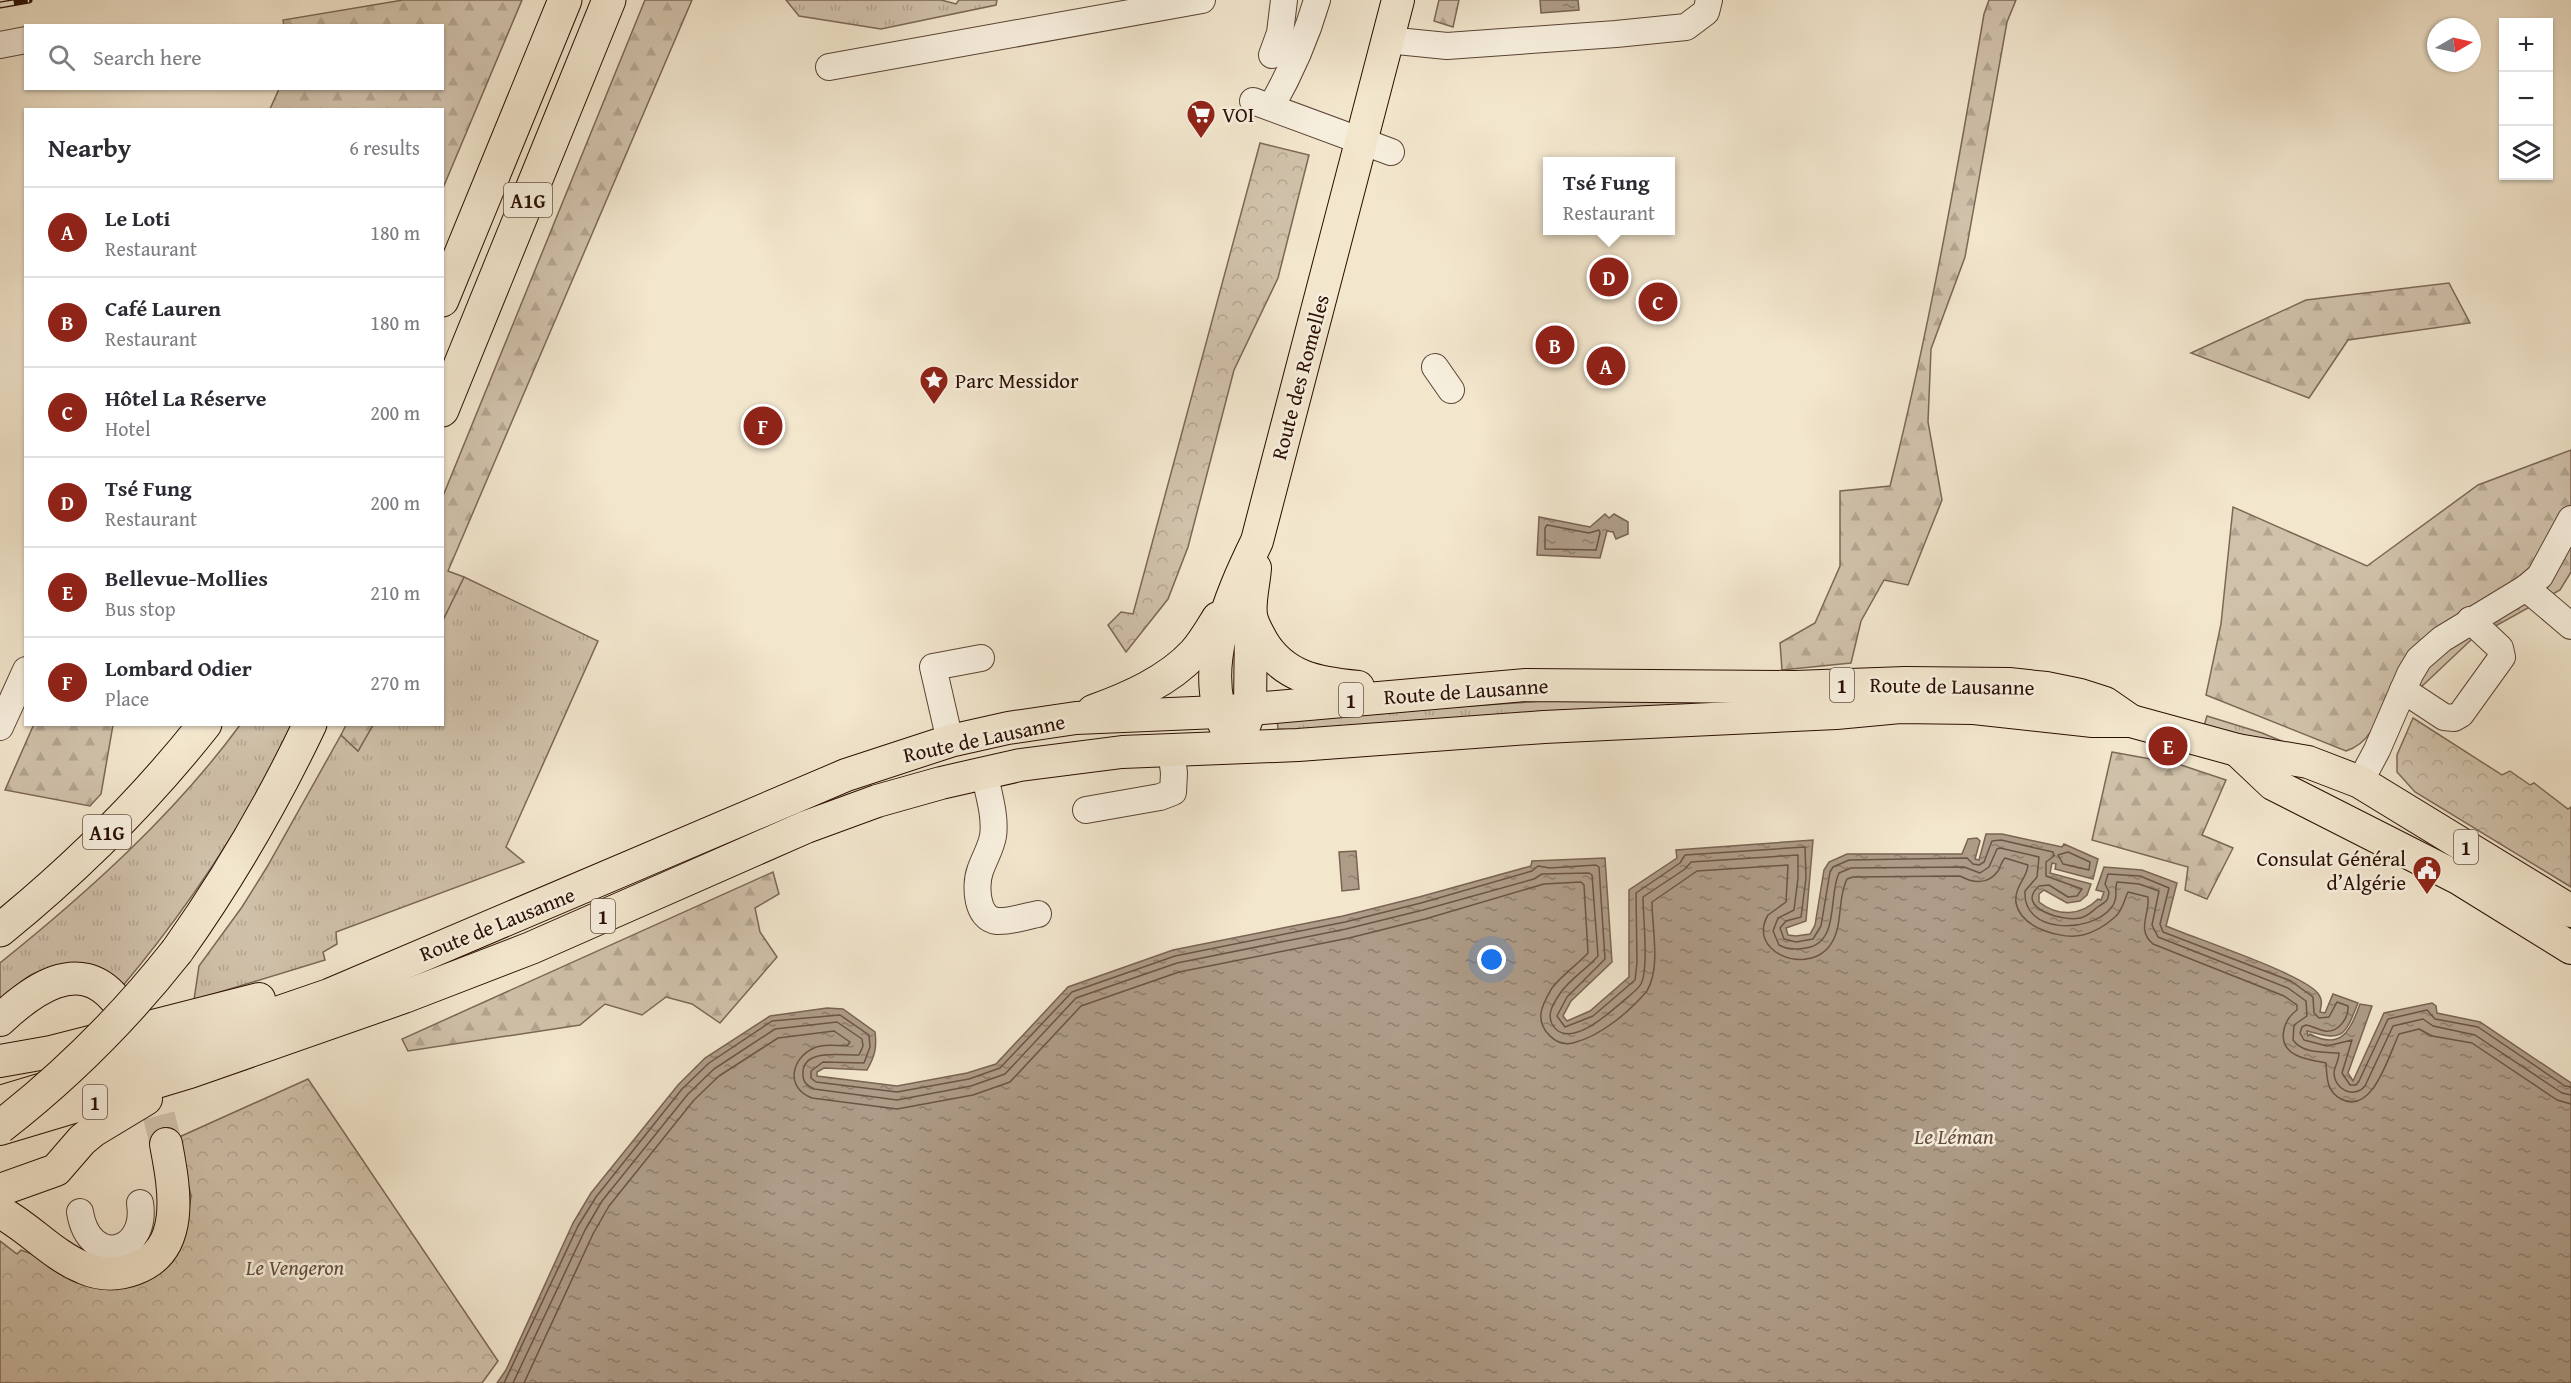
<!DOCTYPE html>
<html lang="en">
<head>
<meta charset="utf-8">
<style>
	body { margin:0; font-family:"Gentium Book Plus",serif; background:#f2f2f3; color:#2b2b33 }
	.controls { position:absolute; right:18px; top:18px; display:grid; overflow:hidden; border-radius:0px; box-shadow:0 2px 4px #0004 }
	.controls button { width:54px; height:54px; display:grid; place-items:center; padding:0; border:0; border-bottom:2px solid #e1e1e2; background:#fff; color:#2b2b33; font:30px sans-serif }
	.compass { position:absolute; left:2427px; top:18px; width:54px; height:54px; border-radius:50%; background:#fff; box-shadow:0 2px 4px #0004; rotate:81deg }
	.you { position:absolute; left:1492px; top:960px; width:21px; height:21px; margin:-15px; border:4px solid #fff; border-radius:50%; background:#1a73e8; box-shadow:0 0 0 9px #1a73e833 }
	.badge { display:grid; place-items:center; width:39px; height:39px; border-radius:50%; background:#8f2418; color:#fff; font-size:20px; font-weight:700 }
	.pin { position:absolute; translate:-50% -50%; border:3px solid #fff; box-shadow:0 2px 6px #0006 }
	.popup { position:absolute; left:1543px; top:157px; width:132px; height:78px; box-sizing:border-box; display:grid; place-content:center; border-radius:0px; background:#fff; filter:drop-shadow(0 2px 4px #0005); font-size:20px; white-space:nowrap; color:#7c7c81 }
	.popup b { font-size:22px; color:#2b2b33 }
	.popup::after { content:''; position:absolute; left:50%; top:100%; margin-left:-12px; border:12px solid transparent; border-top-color:#fff }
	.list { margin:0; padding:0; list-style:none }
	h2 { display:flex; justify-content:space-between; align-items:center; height:78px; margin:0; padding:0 24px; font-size:26px }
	h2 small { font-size:20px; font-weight:400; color:#7c7c81 }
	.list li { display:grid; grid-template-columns:39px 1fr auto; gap:18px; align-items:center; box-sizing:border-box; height:90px; padding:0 24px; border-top:2px solid #e1e1e2 }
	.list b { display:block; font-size:22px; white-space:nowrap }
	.list p { margin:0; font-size:20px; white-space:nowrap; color:#7c7c81 }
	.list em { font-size:20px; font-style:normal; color:#7c7c81 }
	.icon { flex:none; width:33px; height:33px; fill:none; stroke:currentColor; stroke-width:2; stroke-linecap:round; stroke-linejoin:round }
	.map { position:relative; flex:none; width:2571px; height:1383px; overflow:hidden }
	.search { position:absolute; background:#fff; box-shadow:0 2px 4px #0004; left:24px; top:24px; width:420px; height:66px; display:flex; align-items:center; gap:15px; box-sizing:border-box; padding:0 21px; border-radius:0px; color:#7c7c81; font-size:22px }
	.panel { position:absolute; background:#fff; box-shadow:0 2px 4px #0004; left:24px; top:108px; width:420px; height:618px; border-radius:0px }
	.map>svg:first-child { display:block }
	.grass { fill:url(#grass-tufts); stroke:#7c6756; stroke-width:1.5 }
	.forest { fill:url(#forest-firs); stroke:#7c6756; stroke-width:1.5 }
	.park { fill:url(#park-crowns); stroke:#7c6756; stroke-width:1.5 }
	.water { fill:url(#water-ripples); stroke:#796352; stroke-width:1.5 }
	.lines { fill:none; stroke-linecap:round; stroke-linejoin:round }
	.shore { stroke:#6c5444; stroke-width:1.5 }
	.major-tunnel { stroke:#d4c5ae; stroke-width:32; stroke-dasharray:32 16; stroke-linecap:butt }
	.minor-casing { stroke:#5b4334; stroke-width:28 }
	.major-casing { stroke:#290d01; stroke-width:34 }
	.highway-casing { stroke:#290d01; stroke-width:35 }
	.minor { stroke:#f7efde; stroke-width:26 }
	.major { stroke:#f2e6cd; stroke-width:32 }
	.highway { stroke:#f2e6cd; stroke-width:33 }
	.rail-casing { stroke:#290d01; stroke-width:7 }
	.rail { stroke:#f7efde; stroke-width:4.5; stroke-dasharray:14; stroke-linecap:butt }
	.highway-bridge-casing { stroke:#290d01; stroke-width:35; stroke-linecap:butt }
	.highway-bridge { stroke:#f2e6cd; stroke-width:33 }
	.labels { text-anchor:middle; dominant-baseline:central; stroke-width:5; stroke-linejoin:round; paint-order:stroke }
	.shield { fill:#f7efde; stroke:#675143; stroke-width:1.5 }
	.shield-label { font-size:20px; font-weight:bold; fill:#290d01 }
	.poi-label { font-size:21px; fill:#290d01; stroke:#f7efde; text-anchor:start }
	.street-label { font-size:21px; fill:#290d01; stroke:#f7efde }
	.park-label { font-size:21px; font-style:italic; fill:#634c3c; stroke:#f7efde }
	.water-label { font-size:22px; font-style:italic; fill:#654d3e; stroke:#f7efde }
</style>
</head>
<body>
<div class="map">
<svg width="2571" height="1383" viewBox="0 0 2571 1383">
	<defs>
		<pattern id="grass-tufts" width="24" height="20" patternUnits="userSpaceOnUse" patternTransform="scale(1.5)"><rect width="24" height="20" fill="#d0c1aa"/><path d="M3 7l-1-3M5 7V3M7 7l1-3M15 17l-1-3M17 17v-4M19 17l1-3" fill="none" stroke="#b3a590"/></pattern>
		<pattern id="forest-firs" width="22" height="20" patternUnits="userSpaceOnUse" patternTransform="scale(1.5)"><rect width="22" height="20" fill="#d0c1aa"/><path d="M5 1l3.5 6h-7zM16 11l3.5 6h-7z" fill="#b3a590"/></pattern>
		<pattern id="park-crowns" width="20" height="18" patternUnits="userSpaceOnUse" patternTransform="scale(1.5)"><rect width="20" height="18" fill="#d0c1aa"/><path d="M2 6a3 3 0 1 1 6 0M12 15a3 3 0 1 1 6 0" fill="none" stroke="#b3a590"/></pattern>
		<pattern id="water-ripples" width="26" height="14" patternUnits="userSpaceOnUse" patternTransform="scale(1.5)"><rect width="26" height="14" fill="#ae9c88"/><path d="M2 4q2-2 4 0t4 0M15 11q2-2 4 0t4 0" fill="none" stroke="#8e7e6d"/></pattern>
	</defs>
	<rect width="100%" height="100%" fill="#f2e6cd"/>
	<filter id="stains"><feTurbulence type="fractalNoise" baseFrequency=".00333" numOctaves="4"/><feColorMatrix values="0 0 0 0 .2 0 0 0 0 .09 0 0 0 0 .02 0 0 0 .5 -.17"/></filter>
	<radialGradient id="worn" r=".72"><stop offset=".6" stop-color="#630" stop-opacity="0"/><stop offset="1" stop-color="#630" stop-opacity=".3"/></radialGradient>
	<g class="grass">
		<polygon points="786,0 941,0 956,4 959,0 997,0 996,5 881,29 799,16"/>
		<polygon points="464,577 598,641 506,847 524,862 336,932 337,944 323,952 325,960 194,1000 199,966 242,907 267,867 341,735 358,751 373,725 442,724 443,620"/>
		<polygon points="1843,699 1633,707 1291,730 1278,729 1277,719 1558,700"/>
		<polygon points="2207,716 2262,733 2301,749 2204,726"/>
		<path d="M240 725H292C247 820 189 907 121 988 92 979 50 956 22 981 14 988 7 997 0 1005V963C87 893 174 815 240 725Z"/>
	</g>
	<g class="forest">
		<polygon points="403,0 522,0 443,188 442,110 270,109 279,89 442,88 442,26 284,26 283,20"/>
		<polygon points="645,0 692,0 448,571 464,577 443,620 443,496"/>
		<polygon points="1439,0 1459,0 1453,27 1434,21"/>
		<path d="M1989 0H2016L2007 22 1965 257 1931 349 1928 422 1942 500 1908 585 1884 580 1861 621 1851 663 1782 670 1780 643 1815 623 1840 566V491L1890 486C1929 331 1957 172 1984 14Z"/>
		<polygon points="2449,283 2470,323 2348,340 2309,398 2191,353 2306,300"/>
		<path d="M2571 450V572L2560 590 2472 639 2420 688 2387 694C2378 717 2372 743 2346 751L2206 695 2221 624 2233 507 2367 566 2478 485Z"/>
		<polygon points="34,724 113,725 101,794 90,806 5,790"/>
		<polygon points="346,725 373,725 358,751 341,735"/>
		<polygon points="2112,752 2178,764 2226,780 2202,835 2233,848 2207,899 2185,890 2188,867 2092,840"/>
		<polygon points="773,872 779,894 755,908 760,932 777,957 720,1023 692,1004 666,997 642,1015 605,1004 580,1025 408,1051 402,1039"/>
	</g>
	<g class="park">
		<polygon points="1260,143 1309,155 1278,278 1234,370 1188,547 1168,599 1126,652 1108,625 1121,612 1133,614"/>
		<polygon points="2413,718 2502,775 2510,771 2530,785 2534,783 2568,809 2571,807 2571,887 2415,792 2397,772 2397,755"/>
		<polygon points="308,1079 498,1361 482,1383 0,1383 0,1241 17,1254 21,1250 49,1260 96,1284 187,1225 191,1196 177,1138"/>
	</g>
	<g class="water">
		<polygon points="1540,0 1578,0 1579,10 1541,13"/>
		<polygon points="1605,514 1609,518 1614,514 1628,522 1628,534 1616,539 1613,532 1607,531 1600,558 1537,555 1539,517 1590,527"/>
		<path d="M1986 834H2002L2062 847 2064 844 2098 859 2093 879 2055 869 2056 864 2052 863 2050 873 2091 884 2087 895 2080 901 2067 903 2044 890 2039 894V902C2058 917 2081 916 2098 899L2101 900 2104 892 2096 890 2104 867 2142 870 2177 883 2166 926C2191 937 2310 976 2319 995 2323 1001 2321 1005 2320 1012L2325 1013 2333 994 2358 1003C2344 1038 2343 1041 2307 1031L2308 1036 2310 1034C2341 1051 2351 1030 2360 1004L2372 1006 2348 1073 2353 1081 2384 1013 2432 1003 2436 1006 2437 1013 2480 1022 2571 1083V1383H497L506 1370 573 1223 591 1193 678 1085 705 1058 770 1016 827 1008 843 1009 875 1032C877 1047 875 1056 867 1070L824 1068 817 1072V1076L897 1086 967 1073 996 1064 1068 987 1173 950 1343 916 1419 897 1531 866 1532 861 1605 858 1612 962 1571 1001 1563 1016 1567 1021 1590 1011 1629 977V890L1677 858 1676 850 1813 840 1806 921 1786 928 1788 935 1796 936 1810 934 1815 925 1824 870 1829 862 1847 854H1962L1968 839 1977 838 1980 841 1975 859 1979 860Z"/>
		<polygon points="1356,851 1359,889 1342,891 1339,852"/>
	</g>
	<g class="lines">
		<g class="shore">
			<polygon points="1547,525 1589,533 1599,530 1600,533 1596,550 1545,549 1545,528"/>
			<polygon points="2068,852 2090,862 2089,870 2063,864 2058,855"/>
			<path d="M504 1383 578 1226 596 1197 682 1089 709 1063 772 1021 840 1015 869 1035 870 1047 864 1063 823 1062 811 1071V1078L816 1082 897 1092 969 1079 1000 1068 1072 992 1175 956 1345 922 1421 903 1532 871 1538 866 1550 868 1596 865 1599 867 1605 959 1567 997 1557 1016 1565 1027 1593 1016 1635 980 1637 963 1636 893 1680 863 1685 855 1805 847 1806 878 1801 917 1786 921 1780 928 1784 939 1796 942 1813 939 1821 926 1830 872 1833 867 1849 860 1967 858 1973 864 1979 865 1984 862 1992 841 2001 840 2053 852 2054 856 2046 862V876L2082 889 2077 896 2068 897 2049 885 2039 886C2014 908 2064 922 2080 918 2089 916 2092 911 2099 906 2106 902 2108 901 2109 892L2105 884 2108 874 2140 876 2169 888 2160 924 2163 932 2291 981 2313 997 2314 1013 2319 1018 2329 1017 2337 1002 2348 1006C2349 1017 2339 1033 2325 1031 2318 1030 2313 1026 2306 1025L2302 1027 2300 1033 2304 1040 2327 1046 2352 1040 2342 1073 2350 1085H2356L2359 1081 2388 1019 2427 1010 2435 1019 2478 1027 2565 1086 2571 1087"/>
			<path d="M513 1383 585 1230 602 1201 688 1094 714 1069 775 1029 837 1022 862 1039 863 1046 859 1055C843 1056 801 1047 803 1075 803 1083 808 1086 814 1089L897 1100 971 1086 1005 1074 1076 998 1177 963 1346 929 1423 910 1534 879 1542 874 1589 873 1592 875 1598 956C1586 970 1568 980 1559 995 1553 1004 1547 1014 1552 1024 1567 1051 1607 1015 1621 1003 1627 997 1637 991 1641 984 1649 969 1643 917 1643 897L1685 869 1691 862 1798 855V878L1794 910 1778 918 1773 931 1779 945C1788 950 1796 950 1806 948 1840 943 1828 896 1839 873L1851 868 1964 867 1980 873 1989 867 1997 849 2000 848 2039 857 2037 877 2025 891C2022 934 2090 934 2111 908 2119 899 2114 890 2117 882L2139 884 2159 891 2152 925 2158 937 2288 988 2306 1001 2307 1016 2294 1025 2293 1040C2303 1054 2324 1052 2339 1053 2339 1060 2335 1066 2334 1072 2334 1090 2354 1099 2365 1086L2393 1026 2423 1019 2433 1026 2475 1035 2562 1093 2571 1095"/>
			<path d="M524 1383 593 1234 609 1206 694 1100 719 1076 778 1038 834 1031 850 1042 847 1046C837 1046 824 1043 814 1048 791 1058 785 1088 812 1098L897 1109 973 1095 1010 1082 1081 1006 1179 972 1349 938 1425 919 1544 884 1581 882 1584 885 1588 953C1577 965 1562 975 1552 988 1548 995 1542 1005 1541 1013 1539 1030 1556 1047 1573 1043 1601 1036 1629 1012 1647 991 1661 967 1652 929 1652 902L1697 871 1788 865 1786 902 1768 915C1747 951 1803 974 1827 949 1845 930 1836 900 1847 879L1853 877 1960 876C1973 883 1988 885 1998 871 2001 866 2001 862 2005 858L2028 865C2027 879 2014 886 2016 903 2021 928 2061 940 2083 935 2095 932 2106 925 2115 917 2123 910 2124 900 2128 892L2148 897C2150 915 2136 929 2153 944L2284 996 2297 1005V1010C2281 1021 2276 1047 2298 1056 2307 1060 2317 1061 2326 1063 2327 1077 2326 1091 2341 1099 2373 1116 2389 1054 2399 1034L2419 1029 2432 1036 2472 1043 2557 1100 2571 1104"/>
		</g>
		<polyline class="major-tunnel" points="147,1069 166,1144"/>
		<g class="minor-casing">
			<g id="minor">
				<polyline points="1387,40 1447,46 1616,34 1686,27 1706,12 1709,0"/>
				<polyline points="0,45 26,40"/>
				<polyline points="1272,55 1280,33 1284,0"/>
				<polyline points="829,67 1202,0"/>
				<polyline points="1253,101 1391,152"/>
				<path d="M1271 107C1291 72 1306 38 1317 0"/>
				<polyline points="1435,367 1451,390"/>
				<polyline points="2526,588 2571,626"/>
				<polyline points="2403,690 2444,717 2454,718 2461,714 2502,657 2500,648 2470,620"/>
				<polyline points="0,727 26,670"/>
				<polyline points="950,741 933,667 981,658"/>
				<path d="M984 772C988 792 996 816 993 836 991 848 984 859 980 871 975 885 976 919 997 921 1010 922 1026 916 1038 914"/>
				<polyline points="2360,782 2377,750 2410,674 2419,659 2442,639 2526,588 2540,576 2571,519"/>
				<polyline points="1086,810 1160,797 1173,792 1174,773 1171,749"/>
				<path d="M80 1212C89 1268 148 1255 140 1203"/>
			</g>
		</g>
		<g class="major-casing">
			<g id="major">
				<path d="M1255 568C1254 583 1249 601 1251 615 1252 624 1258 633 1262 641 1284 678 1318 683 1358 687"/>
				<path d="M1093 711C1129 698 1168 681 1194 653 1204 642 1211 629 1218 618"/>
				<polyline points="1243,729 1250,710 1251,621"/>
				<path d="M1227 730C1197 670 1230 597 1257 541L1398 0"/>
				<polyline points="2237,750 2273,784 2458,878 2571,948"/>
				<path d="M0 1020C31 991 78 955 115 999"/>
				<polyline points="0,1061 51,1052 259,999"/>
				<polyline points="0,1102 130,1063 329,995 846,775 950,741 1008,728 1076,718 1218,712 1526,685 1795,687 1905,683 2009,684 2046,688 2080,695 2105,703 2131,721"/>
				<polyline points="0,1129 190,1072 404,997 531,948 806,827 877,801 941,783 1020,765 1122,752 1298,745 1544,727 1836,713 1900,707 1974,708 2093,721 2131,721 2237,750 2308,762 2360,782 2571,911"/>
				<polyline points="0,1190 56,1170 82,1140 93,1131 146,1099"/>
				<path d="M0 1212C30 1228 52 1255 84 1268 100 1275 118 1275 134 1269 187 1250 174 1187 166 1144"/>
			</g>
		</g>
		<g class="highway-casing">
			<g id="highway">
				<polyline points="442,300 565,0"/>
				<polyline points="442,410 609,0"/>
				<path d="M0 930C75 869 145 800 205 724"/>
				<path d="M177 951C228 879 272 804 310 724"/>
			</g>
		</g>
		<use href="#minor" class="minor"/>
		<use href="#major" class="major"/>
		<use href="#highway" class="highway"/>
		<g class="rail-casing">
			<polyline id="rail" points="0,5 29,0"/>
		</g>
		<use href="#rail" class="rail"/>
		<g class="highway-bridge-casing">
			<path id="highway-bridge" d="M0 1127C67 1075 125 1017 177 951"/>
		</g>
		<use href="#highway-bridge" class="highway-bridge"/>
	</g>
	<defs>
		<g id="supermarket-pin" transform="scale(1.5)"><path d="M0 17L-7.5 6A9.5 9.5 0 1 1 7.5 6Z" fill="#8f2418" stroke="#f7efde"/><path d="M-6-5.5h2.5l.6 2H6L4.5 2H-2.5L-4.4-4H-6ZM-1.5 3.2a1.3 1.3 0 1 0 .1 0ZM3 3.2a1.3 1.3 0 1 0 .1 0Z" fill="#fff"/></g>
		<g id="sight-pin" transform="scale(1.5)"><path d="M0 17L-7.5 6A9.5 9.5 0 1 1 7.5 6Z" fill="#8f2418" stroke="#f7efde"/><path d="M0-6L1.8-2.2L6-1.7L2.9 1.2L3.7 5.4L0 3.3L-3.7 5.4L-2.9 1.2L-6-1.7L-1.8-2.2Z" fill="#fff"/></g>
		<g id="civic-pin" transform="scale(1.5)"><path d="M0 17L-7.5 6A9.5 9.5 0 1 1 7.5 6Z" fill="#8f2418" stroke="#f7efde"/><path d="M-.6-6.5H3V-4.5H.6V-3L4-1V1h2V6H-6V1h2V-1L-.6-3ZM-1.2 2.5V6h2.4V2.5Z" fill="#fff"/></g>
	</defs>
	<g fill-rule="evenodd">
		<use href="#supermarket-pin" x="1201" y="114"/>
		<use href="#sight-pin" x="934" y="380"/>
		<use href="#civic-pin" x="2427" y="870"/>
	</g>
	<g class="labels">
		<g class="shield">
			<rect x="504" y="183" width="48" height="34" rx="4.5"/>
			<rect x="1830" y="668" width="24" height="34" rx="4.5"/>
			<rect x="1339" y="683" width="24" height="34" rx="4.5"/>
			<rect x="83" y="815" width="48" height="34" rx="4.5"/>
			<rect x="2454" y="830" width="24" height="34" rx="4.5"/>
			<rect x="591" y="899" width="24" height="34" rx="4.5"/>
			<rect x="83" y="1085" width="24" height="34" rx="4.5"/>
		</g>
		<g class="shield-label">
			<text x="528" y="200">A1G</text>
			<text x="1842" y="685">1</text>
			<text x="1351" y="700">1</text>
			<text x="107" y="832">A1G</text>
			<text x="2466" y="847">1</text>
			<text x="603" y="916">1</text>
			<text x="95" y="1102">1</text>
		</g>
		<g class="poi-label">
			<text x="1222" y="114">VOI</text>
			<text x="955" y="380">Parc Messidor</text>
			<text x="2406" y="858" text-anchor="end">Consulat Général<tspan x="2406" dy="24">d’Algérie</tspan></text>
		</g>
		<g class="street-label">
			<text transform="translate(1300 377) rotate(-75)">Route des Romelles</text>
			<text transform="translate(1952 686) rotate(1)">Route de Lausanne</text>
			<text transform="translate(1466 691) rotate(-4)">Route de Lausanne</text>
			<text transform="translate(984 738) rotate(-12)">Route de Lausanne</text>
			<text transform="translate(497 924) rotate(-22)">Route de Lausanne</text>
		</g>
		<g class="park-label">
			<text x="295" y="1267">Le Vengeron</text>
		</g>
		<g class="water-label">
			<text x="1954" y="1136">Le Léman</text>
		</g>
	</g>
	<rect width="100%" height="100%" filter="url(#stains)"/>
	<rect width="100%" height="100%" fill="url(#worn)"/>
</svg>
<div class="controls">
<button>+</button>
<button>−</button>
<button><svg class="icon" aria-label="layers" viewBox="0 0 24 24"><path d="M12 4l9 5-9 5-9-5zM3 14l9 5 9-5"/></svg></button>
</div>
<svg class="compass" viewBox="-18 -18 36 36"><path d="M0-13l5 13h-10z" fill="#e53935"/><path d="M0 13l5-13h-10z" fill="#7c7c81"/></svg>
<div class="you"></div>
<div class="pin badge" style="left:1606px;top:366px">A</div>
<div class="pin badge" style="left:1555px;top:345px">B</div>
<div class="pin badge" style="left:1658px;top:302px">C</div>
<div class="pin badge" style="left:1609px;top:277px">D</div>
<div class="popup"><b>Tsé Fung</b>Restaurant</div>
<div class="pin badge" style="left:2168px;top:746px">E</div>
<div class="pin badge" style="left:763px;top:426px">F</div>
<div class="search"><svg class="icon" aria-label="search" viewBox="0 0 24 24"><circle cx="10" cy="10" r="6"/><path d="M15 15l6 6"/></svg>Search here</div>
<section class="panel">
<h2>Nearby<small>6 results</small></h2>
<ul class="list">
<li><span class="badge">A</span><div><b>Le Loti</b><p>Restaurant</p></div><em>180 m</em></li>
<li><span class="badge">B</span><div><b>Café Lauren</b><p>Restaurant</p></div><em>180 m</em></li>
<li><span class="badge">C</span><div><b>Hôtel La Réserve</b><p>Hotel</p></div><em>200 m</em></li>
<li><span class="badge">D</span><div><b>Tsé Fung</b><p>Restaurant</p></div><em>200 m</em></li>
<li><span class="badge">E</span><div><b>Bellevue-Mollies</b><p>Bus stop</p></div><em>210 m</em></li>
<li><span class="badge">F</span><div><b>Lombard Odier</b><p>Place</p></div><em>270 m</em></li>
</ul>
</section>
</div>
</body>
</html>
